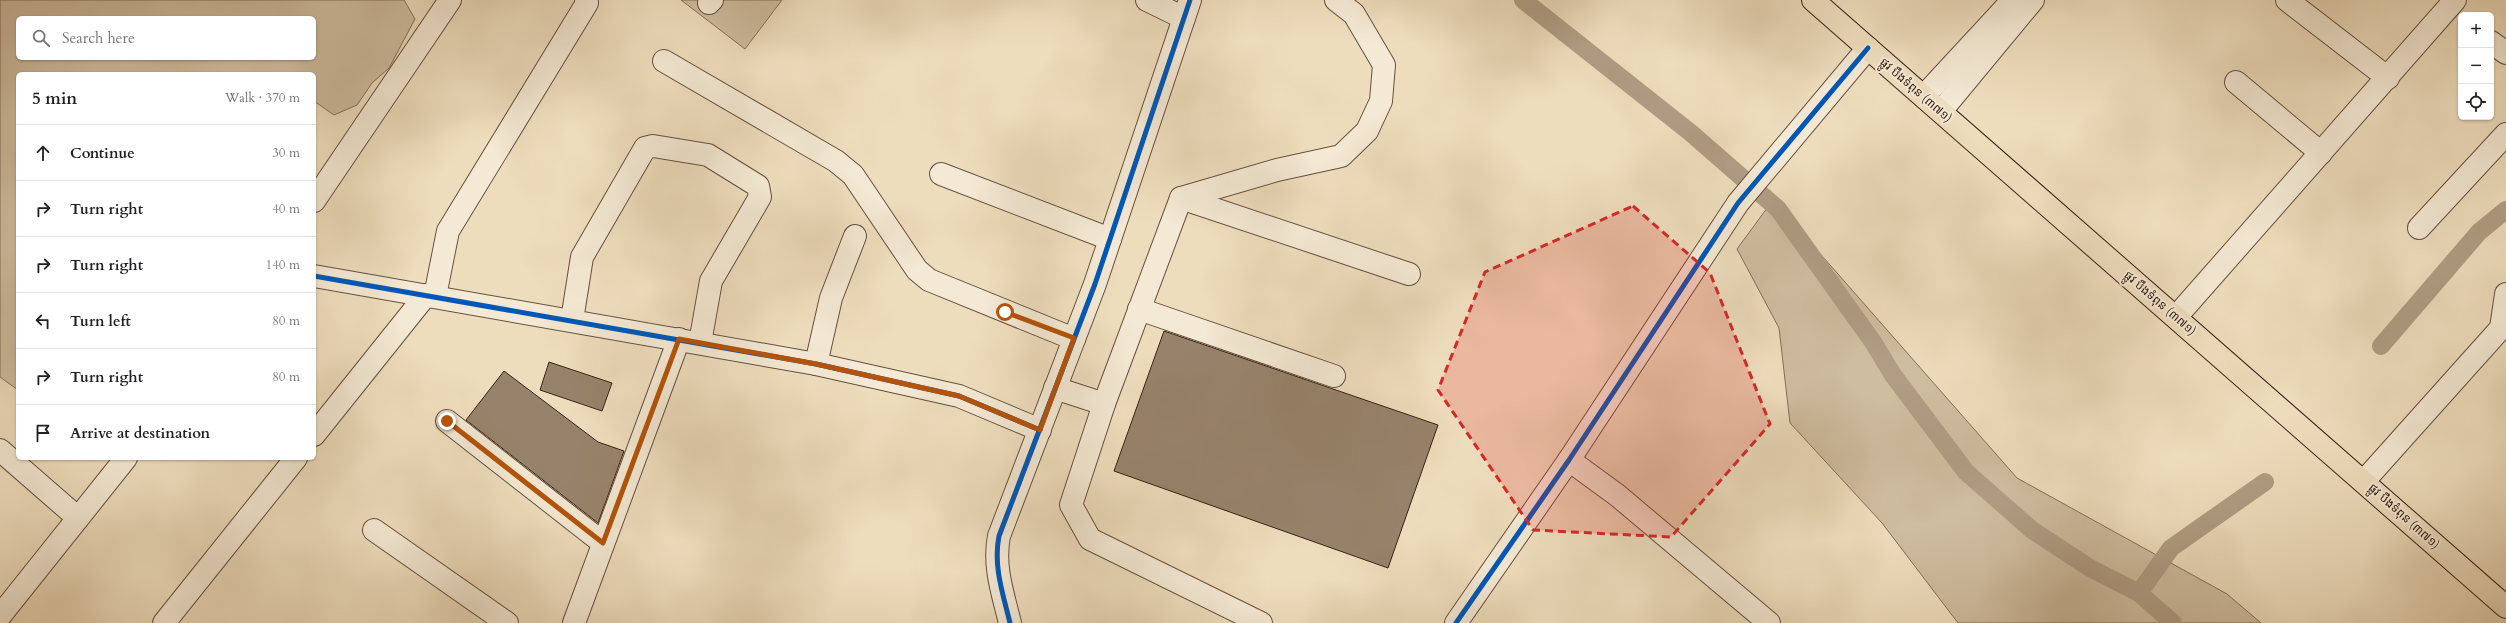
<!DOCTYPE html>
<meta charset="utf-8">
<style>
:root{--surface:#fff;--page:#f6f6f6;--text:#202124;--muted:#757577;--line:#e0e0e0}
body{margin:0;font-family:Cardo,"Noto Sans Khmer",serif;background:var(--page);color:var(--text)}
.controls{position:absolute;right:12px;top:12px;display:grid;overflow:hidden;border-radius:6px;box-shadow:0 1px 3px #0004}
.controls button{width:36px;height:36px;display:grid;place-items:center;padding:0;border:0;border-bottom:1px solid var(--line);background:var(--surface);color:var(--text);font:20px sans-serif}
.stop{position:absolute;width:12px;height:12px;margin:-9px;border:3px solid #b45309;border-radius:50%;background:#fff}
.stop.end{background:#b45309;border-color:#fff;box-shadow:0 1px 4px #0008}
.list{margin:0;padding:0;list-style:none}
h2{display:flex;justify-content:space-between;align-items:center;height:52px;margin:0;padding:0 16px;font-size:17px}
h2 small{font-size:13px;font-weight:400;color:var(--muted)}
.list li{display:grid;grid-template-columns:26px 1fr auto;gap:12px;align-items:center;box-sizing:border-box;height:56px;padding:0 16px;border-top:1px solid var(--line)}
.list b{display:block;font-size:15px;white-space:nowrap}
.list em{font-size:13px;font-style:normal;color:var(--muted)}
.icon{flex:none;width:22px;height:22px;fill:none;stroke:currentColor;stroke-width:2;stroke-linecap:round;stroke-linejoin:round}
.map{position:relative;flex:none;width:2506px;height:623px;overflow:hidden}
.search{position:absolute;background:var(--surface);box-shadow:0 1px 3px #0004;left:16px;top:16px;width:300px;height:44px;display:flex;align-items:center;gap:10px;box-sizing:border-box;padding:0 14px;border-radius:6px;color:var(--muted);font-size:15px}
.panel{position:absolute;background:var(--surface);box-shadow:0 1px 3px #0004;left:16px;top:72px;width:300px;height:388px;border-radius:6px}
.map>svg:first-child{display:block}
.green{fill:#cfbda0;stroke:#846f5a;fill-rule:evenodd}
.lines{fill:none;stroke-linecap:round;stroke-linejoin:round}
.canal{stroke:#b09d84;stroke-width:18}
.building{fill:#97836c;stroke:#392115}
.minor-casing{stroke:#66503f;stroke-width:24}
.major-casing{stroke:#392115;stroke-width:24}
.minor{stroke:#f4e9d4;stroke-width:22}
.major{stroke:#eeddbd;stroke-width:22}
.cycleway-casing{stroke:#f4e9d4;stroke-width:8}
.cycleway{stroke:#0057b8;stroke-width:5}
.route{stroke:#b45309;stroke-width:5}
.marked{fill:#d62828;fill-opacity:0.2;stroke:#d62828;stroke-width:3;stroke-dasharray:8 5;stroke-linejoin:round}
.labels{text-anchor:middle;stroke-width:4;stroke-linejoin:round;paint-order:stroke}
.street-label{font-size:12px;fill:#392115;stroke:#f4e9d4}
</style>
<div class="map">
<svg width="2506" height="623" viewBox="0 0 2506 623">
<rect width="100%" height="100%" fill="#eeddbd"/>
<filter id="stains"><feTurbulence type="fractalNoise" baseFrequency=".005" numOctaves="4"/><feColorMatrix values="0 0 0 0 .2 0 0 0 0 .09 0 0 0 0 .02 0 0 0 .5 -.17"/></filter>
<radialGradient id="worn" r=".72"><stop offset=".6" stop-color="#630" stop-opacity="0"/><stop offset="1" stop-color="#630" stop-opacity=".3"/></radialGradient>
<g class="green">
<path d="M0,0H404L415,19L389,68L372,83L357,105L334,115L314,101V74H18V390L0,377ZM18,18H314V58H18Z"/>
<path d="M681,0H782L745,49Z"/>
<path d="M1773,200L2017,478L2227,594L2261,623H1958L1882,523L1790,423L1779,328L1737,249Z"/>
</g>
<g class="lines">
<g class="canal">
<path d="M1523,0L1691,133L1778,209L1873,342L1893,375L1966,472L2032,530L2090,568L2139,593L2173,623"/>
<path d="M2381,346L2479,232L2506,210"/>
<path d="M2139,593L2171,548L2265,482"/>
</g>
</g>
<g class="building">
<path d="M1164,331L1438,425L1388,568L1114,471Z"/>
<path d="M549,362L612,383L602,411L540,390Z"/>
<path d="M504,371L598,442L624,451L598,523L466,420Z"/>
</g>
<g class="lines">
<defs>
<g id="minor">
<path d="M1147,0L1184,18"/>
<path d="M2287,0L2388,78"/>
<path d="M709,3L712,0"/>
<path d="M2491,42L2506,53"/>
<path d="M664,61L836,161L853,175L917,270L929,280L1074,339"/>
<path d="M2236,82L2321,153"/>
<path d="M1924,96L2010,3L2016,0"/>
<path d="M1941,111L2033,0"/>
<path d="M941,174L1110,239"/>
<path d="M1181,198L1409,274"/>
<path d="M314,201L450,0"/>
<path d="M2419,228L2506,134"/>
<path d="M314,276L816,364L959,396L1040,430"/>
<path d="M435,296L448,231L587,3L586,0"/>
<path d="M1139,309L1334,376"/>
<path d="M2176,317L2455,0"/>
<path d="M572,320L582,257L645,148L653,146L708,155L758,186L760,197L711,281L700,343"/>
<path d="M816,364L831,298L855,236"/>
<path d="M1055,388L1104,404"/>
<path d="M447,421L603,543"/>
<path d="M314,435L426,295"/>
<path d="M0,450L78,518"/>
<path d="M1569,460L1617,495L1769,623"/>
<path d="M2364,481L2501,328L2506,294"/>
<path d="M374,530L507,623"/>
<path d="M0,616L126,458"/>
<path d="M164,623L296,458"/>
<path d="M574,623L679,339"/>
<path d="M1010,623C1003,594 993,566 999,536L1095,284L1190,0"/>
<path d="M1261,623L1090,539L1071,505L1104,404L1181,198L1277,170L1341,156L1367,131L1381,101L1384,65L1354,14L1336,0"/>
<path d="M1456,623L1569,460L1738,203L1868,48"/>
</g>
<path id="major" d="M1813,0L2506,607"/>
</defs>
<use href="#minor" class="minor-casing"/>
<use href="#major" class="major-casing"/>
<use href="#minor" class="minor"/>
<use href="#major" class="major"/>
<defs>
<g id="cycleway">
<path d="M314,276L816,364L959,396L1040,430"/>
<path d="M1010,623C1003,594 993,566 999,536L1095,284L1190,0"/>
<path d="M1456,623L1569,460L1738,203L1868,48"/>
</g>
</defs>
<use href="#cycleway" class="cycleway-casing"/>
<use href="#cycleway" class="cycleway"/>
</g>
<g class="lines">
<path class="route" d="M447,421L603,543L679,339L816,364L959,396L1040,430L1074,338L1005,312"/>
</g>
<path class="marked" d="M1633,206L1710,273L1770,424L1671,537L1533,530L1438,390L1485,272Z"/>
<g class="labels">
<g class="street-label">
<text transform="translate(1916 90) rotate(41)" y="4">ផ្លូវ បឹងទំពុន (៣៧១)</text>
<text transform="translate(2160 303) rotate(41)" y="4">ផ្លូវ បឹងទំពុន (៣៧១)</text>
<text transform="translate(2404 516) rotate(42)" y="4">ផ្លូវ បឹងទំពុន (៣៧១)</text>
</g>
</g>
<rect width="100%" height="100%" filter="url(#stains)"/>
<rect width="100%" height="100%" fill="url(#worn)"/>
</svg>
<div class="controls">
<button>+</button>
<button>−</button>
<button><svg class="icon" aria-label="locate" viewBox="0 0 24 24"><circle cx="12" cy="12" r="6"/><path d="M12 2v4M12 18v4M2 12h4M18 12h4"/></svg></button>
</div>
<div class="stop" style="left:1005px;top:312px"></div>
<div class="stop end" style="left:447px;top:421px"></div>
<div class="search"><svg class="icon" aria-label="search" viewBox="0 0 24 24"><circle cx="10" cy="10" r="6"/><path d="M15 15l6 6"/></svg>Search here</div>
<section class="panel">
<h2>5 min<small>Walk · 370 m</small></h2>
<ul class="list">
<li><svg class="icon" aria-label="ahead" viewBox="0 0 24 24"><path d="M12 20V5M6 11l6-6 6 6"/></svg><div><b>Continue</b></div><em>30 m</em></li>
<li><svg class="icon" aria-label="right" viewBox="0 0 24 24"><path d="M7 20v-9h11M14 6l5 5-5 5"/></svg><div><b>Turn right</b></div><em>40 m</em></li>
<li><svg class="icon" aria-label="right" viewBox="0 0 24 24"><path d="M7 20v-9h11M14 6l5 5-5 5"/></svg><div><b>Turn right</b></div><em>140 m</em></li>
<li><svg class="icon" aria-label="left" viewBox="0 0 24 24"><path d="M17 20v-9H6M10 6l-5 5 5 5"/></svg><div><b>Turn left</b></div><em>80 m</em></li>
<li><svg class="icon" aria-label="right" viewBox="0 0 24 24"><path d="M7 20v-9h11M14 6l5 5-5 5"/></svg><div><b>Turn right</b></div><em>80 m</em></li>
<li><svg class="icon" aria-label="arrive" viewBox="0 0 24 24"><path d="M6 21V4h12l-3 4 3 4H6"/></svg><div><b>Arrive at destination</b></div></li>
</ul>
</section>
</div>
